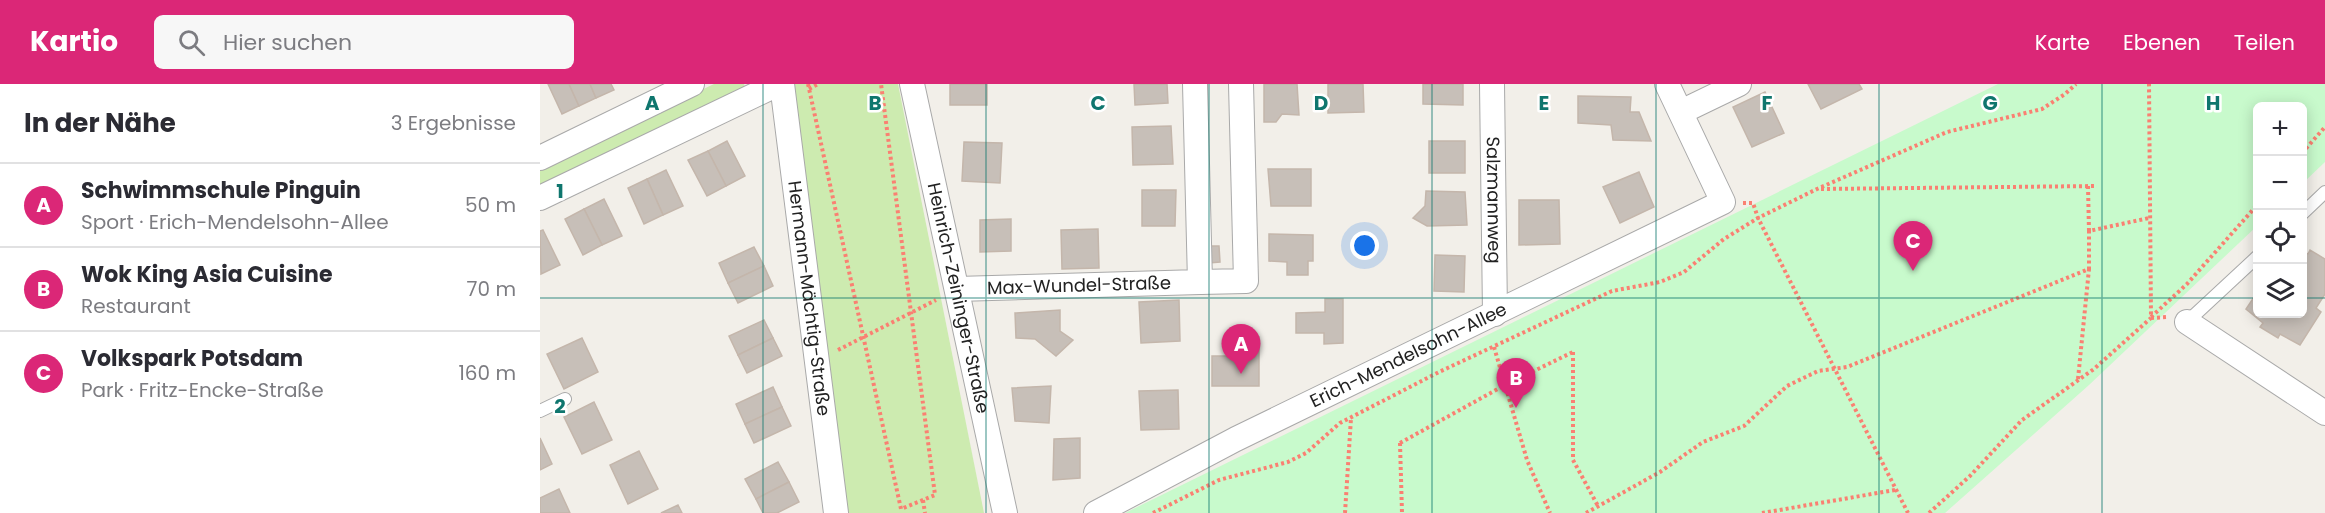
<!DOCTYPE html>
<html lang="de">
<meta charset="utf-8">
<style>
:root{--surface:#fff;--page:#f7f7f7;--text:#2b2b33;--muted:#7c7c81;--line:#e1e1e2;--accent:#db2777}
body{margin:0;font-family:Poppins,sans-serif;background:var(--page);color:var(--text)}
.controls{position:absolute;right:18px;top:18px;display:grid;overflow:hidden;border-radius:9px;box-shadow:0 3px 15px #0003}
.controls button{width:54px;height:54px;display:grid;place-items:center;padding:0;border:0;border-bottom:2px solid var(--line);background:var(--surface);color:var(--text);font:30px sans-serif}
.you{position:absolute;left:825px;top:162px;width:21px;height:21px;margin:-15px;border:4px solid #fff;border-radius:50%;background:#1a73e8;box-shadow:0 0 0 9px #1a73e833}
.badge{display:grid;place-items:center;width:39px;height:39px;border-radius:50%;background:var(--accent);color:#fff;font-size:20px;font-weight:700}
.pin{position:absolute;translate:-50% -50px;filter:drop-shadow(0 2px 3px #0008)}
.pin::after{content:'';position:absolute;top:32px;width:21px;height:18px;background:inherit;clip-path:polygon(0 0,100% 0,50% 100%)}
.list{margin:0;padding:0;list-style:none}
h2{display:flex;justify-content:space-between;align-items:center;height:78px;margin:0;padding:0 24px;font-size:26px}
h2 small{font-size:20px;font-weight:400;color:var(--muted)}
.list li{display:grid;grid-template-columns:39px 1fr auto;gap:18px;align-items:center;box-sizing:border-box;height:84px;padding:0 24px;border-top:2px solid var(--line)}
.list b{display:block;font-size:22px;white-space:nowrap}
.list p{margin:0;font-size:20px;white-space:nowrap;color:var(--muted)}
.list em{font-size:20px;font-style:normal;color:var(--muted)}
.icon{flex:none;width:33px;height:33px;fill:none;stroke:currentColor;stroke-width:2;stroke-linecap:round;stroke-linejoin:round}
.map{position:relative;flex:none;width:1785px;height:429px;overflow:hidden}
header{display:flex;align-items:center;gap:36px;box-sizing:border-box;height:84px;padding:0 30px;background:var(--accent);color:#fff}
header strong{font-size:28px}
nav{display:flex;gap:33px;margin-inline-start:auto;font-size:21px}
.search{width:420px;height:54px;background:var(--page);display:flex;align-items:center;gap:15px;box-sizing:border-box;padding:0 21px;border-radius:9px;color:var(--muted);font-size:22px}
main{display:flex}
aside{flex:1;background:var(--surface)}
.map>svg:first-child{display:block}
.grass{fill:#cdebb0}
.park{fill:#c8facc}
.building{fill:#c7bfb8;stroke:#c4b6ab;stroke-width:1.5}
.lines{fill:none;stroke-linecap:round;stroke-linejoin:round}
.service-casing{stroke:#a9a9a9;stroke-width:14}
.minor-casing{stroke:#a9a9a9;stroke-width:26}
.path{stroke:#fa8072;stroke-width:4;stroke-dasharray:3 3;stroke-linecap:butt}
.service{stroke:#fff;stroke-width:12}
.minor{stroke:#fff;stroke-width:24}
.path-bridge{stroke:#fa8072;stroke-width:4;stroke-dasharray:3 3;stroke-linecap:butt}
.grid{fill:none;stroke:#0f766e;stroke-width:1.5;stroke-opacity:0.55}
.labels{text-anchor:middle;stroke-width:5;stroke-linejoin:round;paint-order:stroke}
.street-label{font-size:18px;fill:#222;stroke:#fff}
.grid-label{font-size:20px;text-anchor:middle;font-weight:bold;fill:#0f766e;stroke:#fff;stroke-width:5;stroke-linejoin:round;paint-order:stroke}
</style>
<header>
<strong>Kartio</strong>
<div class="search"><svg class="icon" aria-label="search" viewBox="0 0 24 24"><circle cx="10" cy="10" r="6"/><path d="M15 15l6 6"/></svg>Hier suchen</div>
<nav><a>Karte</a><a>Ebenen</a><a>Teilen</a></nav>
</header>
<main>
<aside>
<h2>In der Nähe<small>3 Ergebnisse</small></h2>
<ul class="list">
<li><span class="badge">A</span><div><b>Schwimmschule Pinguin</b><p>Sport · Erich-Mendelsohn-Allee</p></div><em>50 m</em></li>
<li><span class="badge">B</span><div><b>Wok King Asia Cuisine</b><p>Restaurant</p></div><em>70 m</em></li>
<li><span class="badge">C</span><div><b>Volkspark Potsdam</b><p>Park · Fritz-Encke-Straße</p></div><em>160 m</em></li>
</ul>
</aside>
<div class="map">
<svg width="1785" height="429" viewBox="0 0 1785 429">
<rect width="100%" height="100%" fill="#f2efe9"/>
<g class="grass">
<path d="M174,0H204L206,6L0,104V82Z"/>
<path d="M252,0H358L444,429H308Z"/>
</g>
<path class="park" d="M1458,0H1785V78L1763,99L1762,22H1718L1717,142L1549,301L1405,429H585Z"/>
<g class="building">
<path d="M8,0H29L39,22L22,30Z"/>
<path d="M29,0H50L56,14L39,22Z"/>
<path d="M50,0H71L74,6L56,14Z"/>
<rect x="410" y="0" width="37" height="21"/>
<path d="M594,0H627L628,19L595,21Z"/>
<path d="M724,0H757L759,31L742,30L736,38H724Z"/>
<path d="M788,0H823L824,28L788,29Z"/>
<path d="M883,0H923V21L883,20Z"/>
<path d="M1268,0H1319L1322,5L1281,25Z"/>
<path d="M1225,8L1244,49L1212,63L1193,23Z"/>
<path d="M1038,12L1091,13L1090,28H1099L1111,57L1073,56L1071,41L1038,39Z"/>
<path d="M631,42L633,80L593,81L592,43Z"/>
<path d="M187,57L205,92L186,102L168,67Z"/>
<rect x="889" y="57" width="36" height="32"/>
<path d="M424,58L462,59L460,99L422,97Z"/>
<path d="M168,67L186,102L167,112L148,76Z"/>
<path d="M728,85H771V122H731Z"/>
<path d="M126,86L143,122L123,131L107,95Z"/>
<path d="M1099,88L1114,123L1080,139L1063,103Z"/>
<path d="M107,95L123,131L104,140L88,104Z"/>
<path d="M602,106H636L635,142H602Z"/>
<path d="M886,107L925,108L927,141L887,142L873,134L885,122Z"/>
<path d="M64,115L82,152L62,161L44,125Z"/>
<path d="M979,116H1019L1020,160L979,161Z"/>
<path d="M44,125L62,161L43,171L25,135Z"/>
<path d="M471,135V167L440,168V136Z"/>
<path d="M558,145L559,184L522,185L521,146Z"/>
<path d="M3,146L20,181L1,190L0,147Z"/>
<path d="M729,150L773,151V177H768V191H747V178L729,177Z"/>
<path d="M669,162H679L680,178L669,179Z"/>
<path d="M214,163L224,182L188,199L179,179Z"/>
<path d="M1762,166L1768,170L1770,166L1785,175V210L1776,224L1781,228L1760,261L1740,250L1738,254L1720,243L1723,239L1706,225L1718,207V230H1762Z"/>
<path d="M895,171L925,172L924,208L894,207Z"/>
<path d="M224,182L233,202L198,219L188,199Z"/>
<path d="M785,215H803V259L784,260V249H756V229L785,228Z"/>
<path d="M639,216L640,257L601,259L599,218Z"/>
<path d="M520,226V247L533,256L516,272L495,255L476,254L475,229Z"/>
<path d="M224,236L233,254L198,271L189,252Z"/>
<path d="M719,253V302H672V272H694V254Z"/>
<path d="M42,254L58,288L24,305L7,270Z"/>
<path d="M233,254L242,272L207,289L198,271Z"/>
<path d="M511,302L509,339L475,337L472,304Z"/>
<path d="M233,303L242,323L205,340L196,320Z"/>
<path d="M638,306L639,345L601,346L599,307Z"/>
<path d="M54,318L72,356L42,370L24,333Z"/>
<path d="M242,323L251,342L214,359L205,340Z"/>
<path d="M0,354L12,380L0,386Z"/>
<path d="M540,354V394L513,396L514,355Z"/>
<path d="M99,367L118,405L88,420L70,381Z"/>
<path d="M238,378L249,398L216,415L205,395Z"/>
<path d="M249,398L259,418L237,429H223L216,415Z"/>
<path d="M19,405L30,429H0V414Z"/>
<path d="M138,421L142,429H121Z"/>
</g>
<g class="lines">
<defs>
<g id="service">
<path d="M1762,130L1785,108"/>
<path d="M1647,238L1718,172"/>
<path d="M0,327L25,315"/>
</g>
<g id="minor">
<path id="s1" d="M242,0L296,429"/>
<path id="s2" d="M372,0L465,429"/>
<path id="s3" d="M952,0L955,230"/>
<path d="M1141,28L1199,0"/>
<path d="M0,74L152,0"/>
<path d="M0,114L238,0"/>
<path d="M660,198L706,197L701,0"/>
<path id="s4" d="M417,205L660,198L655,0"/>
<path d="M1647,238L1785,329"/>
<path id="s5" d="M556,429L696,355L1183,118L1127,0"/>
</g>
</defs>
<use href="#service" class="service-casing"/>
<use href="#minor" class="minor-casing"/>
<g class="path">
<path d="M268,0L361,425L395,411L341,0"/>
<path d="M269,5L278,0"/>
<path d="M1762,69L1785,43"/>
<path d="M1548,102L1549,147"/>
<path d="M1281,105L1557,102"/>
<path d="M1203,119H1213L1218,134L1368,429"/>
<path d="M1611,233L1647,200L1718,120"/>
<path d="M1611,234L1628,233"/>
<path d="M954,263L987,376L1010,429"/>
<path d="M298,266L396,216"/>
<path d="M1033,268V376L1058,422"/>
<path d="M1538,295L1549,185"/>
<path d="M860,359L862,429"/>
<path d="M383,416L385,429"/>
<path d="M613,429L679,396L748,378L766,369L800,339L899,288L1072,207L1120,198L1144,188L1184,155L1218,134L1277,105L1407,48L1502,25L1525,10L1536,0"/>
<path d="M805,429L811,334"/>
<path d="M1046,429L1120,388L1163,358L1204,342L1247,302L1278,287L1307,283L1549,185V147L1609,134"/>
<path d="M1222,429L1355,406"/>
<path d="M1389,429L1430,392L1482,336L1554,285L1611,234L1609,0"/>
</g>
<use href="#service" class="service"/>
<use href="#minor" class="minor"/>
<path class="path-bridge" d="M860,359L965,301L1033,268"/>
</g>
<path class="grid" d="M223,0V429M446,0V429M669,0V429M892,0V429M1116,0V429M1339,0V429M1562,0V429M0,214H1718M1762,214H1785"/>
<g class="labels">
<g class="street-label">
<text dy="6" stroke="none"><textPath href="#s3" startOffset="116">Salzmannweg</textPath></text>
<text dy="6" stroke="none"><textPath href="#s4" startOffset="122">Max-Wundel-Straße</textPath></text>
<text dy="6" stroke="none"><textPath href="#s2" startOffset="219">Heinrich-Zeininger-Straße</textPath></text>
<text dy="6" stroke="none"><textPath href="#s1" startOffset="216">Hermann-Mächtig-Straße</textPath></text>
<text dy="6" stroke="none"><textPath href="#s5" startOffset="350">Erich-Mendelsohn-Allee</textPath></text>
</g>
</g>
<g class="grid-label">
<text x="112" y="26">A</text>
<text x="335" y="26">B</text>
<text x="558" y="26">C</text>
<text x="781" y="26">D</text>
<text x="1004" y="26">E</text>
<text x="1227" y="26">F</text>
<text x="1450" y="26">G</text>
<text x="1673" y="26">H</text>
<text x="20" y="114">1</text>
<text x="20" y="329">2</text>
</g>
</svg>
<div class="controls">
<button>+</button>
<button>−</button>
<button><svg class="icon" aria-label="locate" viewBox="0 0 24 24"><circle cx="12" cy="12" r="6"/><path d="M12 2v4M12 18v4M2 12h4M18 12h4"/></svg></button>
<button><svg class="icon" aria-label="layers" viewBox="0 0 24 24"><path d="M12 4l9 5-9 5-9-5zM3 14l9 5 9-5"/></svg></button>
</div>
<div class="you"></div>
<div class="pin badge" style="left:701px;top:290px">A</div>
<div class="pin badge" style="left:976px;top:324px">B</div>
<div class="pin badge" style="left:1373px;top:187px">C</div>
</div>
</main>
